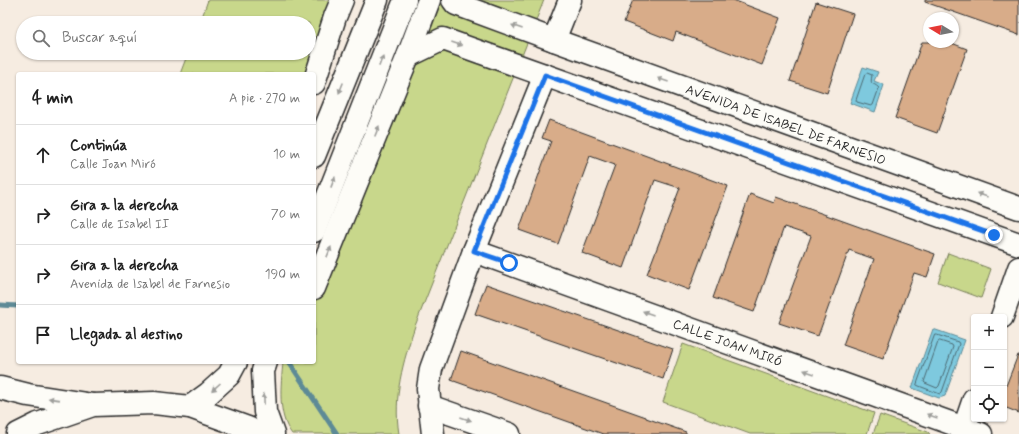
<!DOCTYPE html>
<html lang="es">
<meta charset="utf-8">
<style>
:root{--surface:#fff;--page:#f2f2f2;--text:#222;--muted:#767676;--line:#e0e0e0}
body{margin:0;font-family:Mynerve,sans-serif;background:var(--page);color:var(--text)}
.controls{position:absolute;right:12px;bottom:12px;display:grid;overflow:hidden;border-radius:4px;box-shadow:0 1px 3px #0004}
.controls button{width:36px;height:36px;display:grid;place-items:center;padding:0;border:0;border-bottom:1px solid var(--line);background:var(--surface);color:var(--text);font:20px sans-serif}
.compass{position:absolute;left:923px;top:12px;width:36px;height:36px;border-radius:50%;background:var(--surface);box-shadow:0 1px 3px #0004;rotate:280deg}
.stop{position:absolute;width:12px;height:12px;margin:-9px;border:3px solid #1a73e8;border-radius:50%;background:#fff}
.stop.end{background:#1a73e8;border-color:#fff;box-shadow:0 1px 4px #0008}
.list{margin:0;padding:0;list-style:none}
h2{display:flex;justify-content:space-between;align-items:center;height:52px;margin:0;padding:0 16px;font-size:17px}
h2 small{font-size:13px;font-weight:400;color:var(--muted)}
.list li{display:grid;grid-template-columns:26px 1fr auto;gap:12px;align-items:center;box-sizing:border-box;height:60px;padding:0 16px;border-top:1px solid var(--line)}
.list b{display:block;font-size:15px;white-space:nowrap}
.list p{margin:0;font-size:13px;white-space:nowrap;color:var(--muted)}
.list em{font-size:13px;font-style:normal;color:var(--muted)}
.icon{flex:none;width:22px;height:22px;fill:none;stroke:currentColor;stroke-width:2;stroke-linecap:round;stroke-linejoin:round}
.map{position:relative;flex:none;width:1019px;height:434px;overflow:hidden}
.search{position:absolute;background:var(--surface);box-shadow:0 1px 3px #0004;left:16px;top:16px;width:300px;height:44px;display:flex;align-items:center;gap:10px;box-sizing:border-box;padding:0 14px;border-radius:22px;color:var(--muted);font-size:15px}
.panel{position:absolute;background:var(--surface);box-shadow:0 1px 3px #0004;left:16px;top:72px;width:300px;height:292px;border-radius:4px}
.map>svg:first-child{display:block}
.green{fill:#c8d78b;stroke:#7a815b}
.water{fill:#7ec9de;stroke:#5d8a96}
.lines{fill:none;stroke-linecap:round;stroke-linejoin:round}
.shore{stroke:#4c6a73;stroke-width:1}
.stream{stroke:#5d8a96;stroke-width:5}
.building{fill:#d8ac89;stroke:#2b2b2b}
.minor-casing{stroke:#2b2b2b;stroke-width:25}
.major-casing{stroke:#2b2b2b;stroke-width:25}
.highway-casing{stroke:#2b2b2b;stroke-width:25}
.minor{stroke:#fdfcf7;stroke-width:22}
.major{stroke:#fdfcf7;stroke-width:22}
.highway{stroke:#fdfcf7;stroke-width:22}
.oneway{fill:#9e9e9b}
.route{stroke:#1a73e8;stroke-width:5}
.labels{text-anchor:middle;stroke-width:3;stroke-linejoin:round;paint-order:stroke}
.street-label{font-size:13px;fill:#2b2b2b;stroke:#fdfcf7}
</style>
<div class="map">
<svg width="1019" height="434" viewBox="0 0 1019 434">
<rect width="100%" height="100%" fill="#f6ece1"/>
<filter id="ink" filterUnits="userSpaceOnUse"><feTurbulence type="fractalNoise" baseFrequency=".025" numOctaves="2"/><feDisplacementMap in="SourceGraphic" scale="8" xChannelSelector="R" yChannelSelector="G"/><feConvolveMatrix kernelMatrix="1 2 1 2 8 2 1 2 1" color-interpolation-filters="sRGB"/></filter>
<g filter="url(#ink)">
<g class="green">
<path d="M208,0H334L305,74H180L188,53H309V23H200Z"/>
<path d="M429,0H544L415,326C403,362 393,396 399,434H292C277,415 281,385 283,362H314V288Z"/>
<path d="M948,253L991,269L981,298L938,282Z"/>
<path d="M683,344L874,413L867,434H750L663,402Z"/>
<path d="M880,415L928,432L930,434H873Z"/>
</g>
<g class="water">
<path d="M863,67L878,72L874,81L884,85L875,112L850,103Z"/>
<path d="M933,329L965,340L945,396L939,398L912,388Z"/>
</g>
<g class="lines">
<g class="shore">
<path d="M867,73L872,75C870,87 872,81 879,88L873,105L871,106L857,102L856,100L865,74Z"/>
<path d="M935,335H937L958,342L959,344L942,392L940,394L919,386L917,385Z"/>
<path d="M940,341L952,345L953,347L939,386L937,388L925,383L924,382L938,342Z"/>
</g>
<g class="stream">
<path d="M0,305L18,306"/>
<path d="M289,362L337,434"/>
</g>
</g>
<g class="building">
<path d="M633,0H733L780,18L762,65L676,32L673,41L624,22Z"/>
<path d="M925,0H1019V35L925,2Z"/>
<path d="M816,2L853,14L827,93L790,81Z"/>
<path d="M922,42H949L967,49L937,133L895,118Z"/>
<path d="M549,120L728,186L689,290L647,274L680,188L655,180L623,268L582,253L615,165L590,156L558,244L519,230L551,141L542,138Z"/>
<path d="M750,194L774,203L776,197L935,254L927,277L914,273L883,359L843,345L874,259L849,250L818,336L779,323L811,236L784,227L754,312L713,298Z"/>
<path d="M486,284L673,349L663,379L475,314Z"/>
<path d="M461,351L646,417V418L686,432V434H603L451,380Z"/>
<path d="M1018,355H1019V413L1004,407V391Z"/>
</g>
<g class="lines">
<defs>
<g id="minor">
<path d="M453,0L456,4L554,40L1019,208"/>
<path d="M554,40L570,0"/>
<path d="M408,56L443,39L1019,244"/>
<path d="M314,83L335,17L342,0"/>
<path d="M474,251L981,434"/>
<path d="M314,288L408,56L429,0"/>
<path d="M1002,317L1019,268"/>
<path d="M429,406L509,434"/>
<path d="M433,434L428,389L431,369L474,251L545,75"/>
<path d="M962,434L974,399"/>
</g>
<g id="major">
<path d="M314,156L377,0"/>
<path d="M314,231L405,0"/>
<path d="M266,362L263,371L265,412L273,434"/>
<path d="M190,407L208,394L229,375L236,362"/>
<path d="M18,434L38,424L93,405L154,403L190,407L248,428L258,434"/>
</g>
<path id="highway" d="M0,388L28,395L93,405"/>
</defs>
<use href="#minor" class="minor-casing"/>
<use href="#major" class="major-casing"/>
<use href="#highway" class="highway-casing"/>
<use href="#minor" class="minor"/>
<use href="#major" class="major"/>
<use href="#highway" class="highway"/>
</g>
<defs><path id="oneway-solid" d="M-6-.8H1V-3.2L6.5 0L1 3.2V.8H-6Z"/></defs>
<g class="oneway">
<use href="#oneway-solid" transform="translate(517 27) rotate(-160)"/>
<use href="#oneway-solid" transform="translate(457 44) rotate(19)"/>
<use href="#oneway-solid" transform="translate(381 61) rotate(-69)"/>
<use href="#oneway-solid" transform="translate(663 80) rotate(-160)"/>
<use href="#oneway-solid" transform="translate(341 88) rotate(112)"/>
<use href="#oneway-solid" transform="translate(377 131) rotate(-68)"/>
<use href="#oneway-solid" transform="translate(333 182) rotate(-69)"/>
<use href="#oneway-solid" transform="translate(982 195) rotate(-160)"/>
<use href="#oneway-solid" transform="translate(329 252) rotate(-68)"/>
<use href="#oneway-solid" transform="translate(648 313) rotate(-160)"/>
<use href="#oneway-solid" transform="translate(809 372) rotate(-160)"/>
<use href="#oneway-solid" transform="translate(216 387) rotate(138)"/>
<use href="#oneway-solid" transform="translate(54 399) rotate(-172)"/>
<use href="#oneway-solid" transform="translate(264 399) rotate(-92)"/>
<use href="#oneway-solid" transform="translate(932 416) rotate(-160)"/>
<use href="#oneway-solid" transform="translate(466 419) rotate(19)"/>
</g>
</g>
<g class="lines" filter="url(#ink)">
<path class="route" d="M509,263L474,251L545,75L994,235"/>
</g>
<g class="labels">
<g class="street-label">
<text transform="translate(786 124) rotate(20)" y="5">AVENIDA DE ISABEL DE FARNESIO</text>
<text transform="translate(728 342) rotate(20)" y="5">CALLE JOAN MIRÓ</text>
</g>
</g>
</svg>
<div class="controls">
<button>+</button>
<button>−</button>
<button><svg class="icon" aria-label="locate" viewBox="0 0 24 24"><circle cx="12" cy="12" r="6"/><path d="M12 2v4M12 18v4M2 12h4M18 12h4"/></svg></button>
</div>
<svg class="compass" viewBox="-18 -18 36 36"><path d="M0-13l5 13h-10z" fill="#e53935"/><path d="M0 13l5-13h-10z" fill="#767676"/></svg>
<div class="stop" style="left:509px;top:263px"></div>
<div class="stop end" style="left:994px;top:235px"></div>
<div class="search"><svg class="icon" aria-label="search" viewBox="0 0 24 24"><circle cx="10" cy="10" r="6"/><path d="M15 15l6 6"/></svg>Buscar aquí</div>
<section class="panel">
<h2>4 min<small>A pie · 270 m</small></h2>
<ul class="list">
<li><svg class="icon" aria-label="ahead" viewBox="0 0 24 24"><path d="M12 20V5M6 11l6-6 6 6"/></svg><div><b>Continúa</b><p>Calle Joan Miró</p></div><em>10 m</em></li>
<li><svg class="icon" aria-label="right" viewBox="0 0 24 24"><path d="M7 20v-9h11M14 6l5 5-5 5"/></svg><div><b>Gira a la derecha</b><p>Calle de Isabel II</p></div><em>70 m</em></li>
<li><svg class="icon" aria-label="right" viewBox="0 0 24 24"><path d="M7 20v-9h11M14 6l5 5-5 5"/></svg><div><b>Gira a la derecha</b><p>Avenida de Isabel de Farnesio</p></div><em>190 m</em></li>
<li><svg class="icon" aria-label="arrive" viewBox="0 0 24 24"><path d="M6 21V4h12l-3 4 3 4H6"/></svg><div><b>Llegada al destino</b></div></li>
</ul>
</section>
</div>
